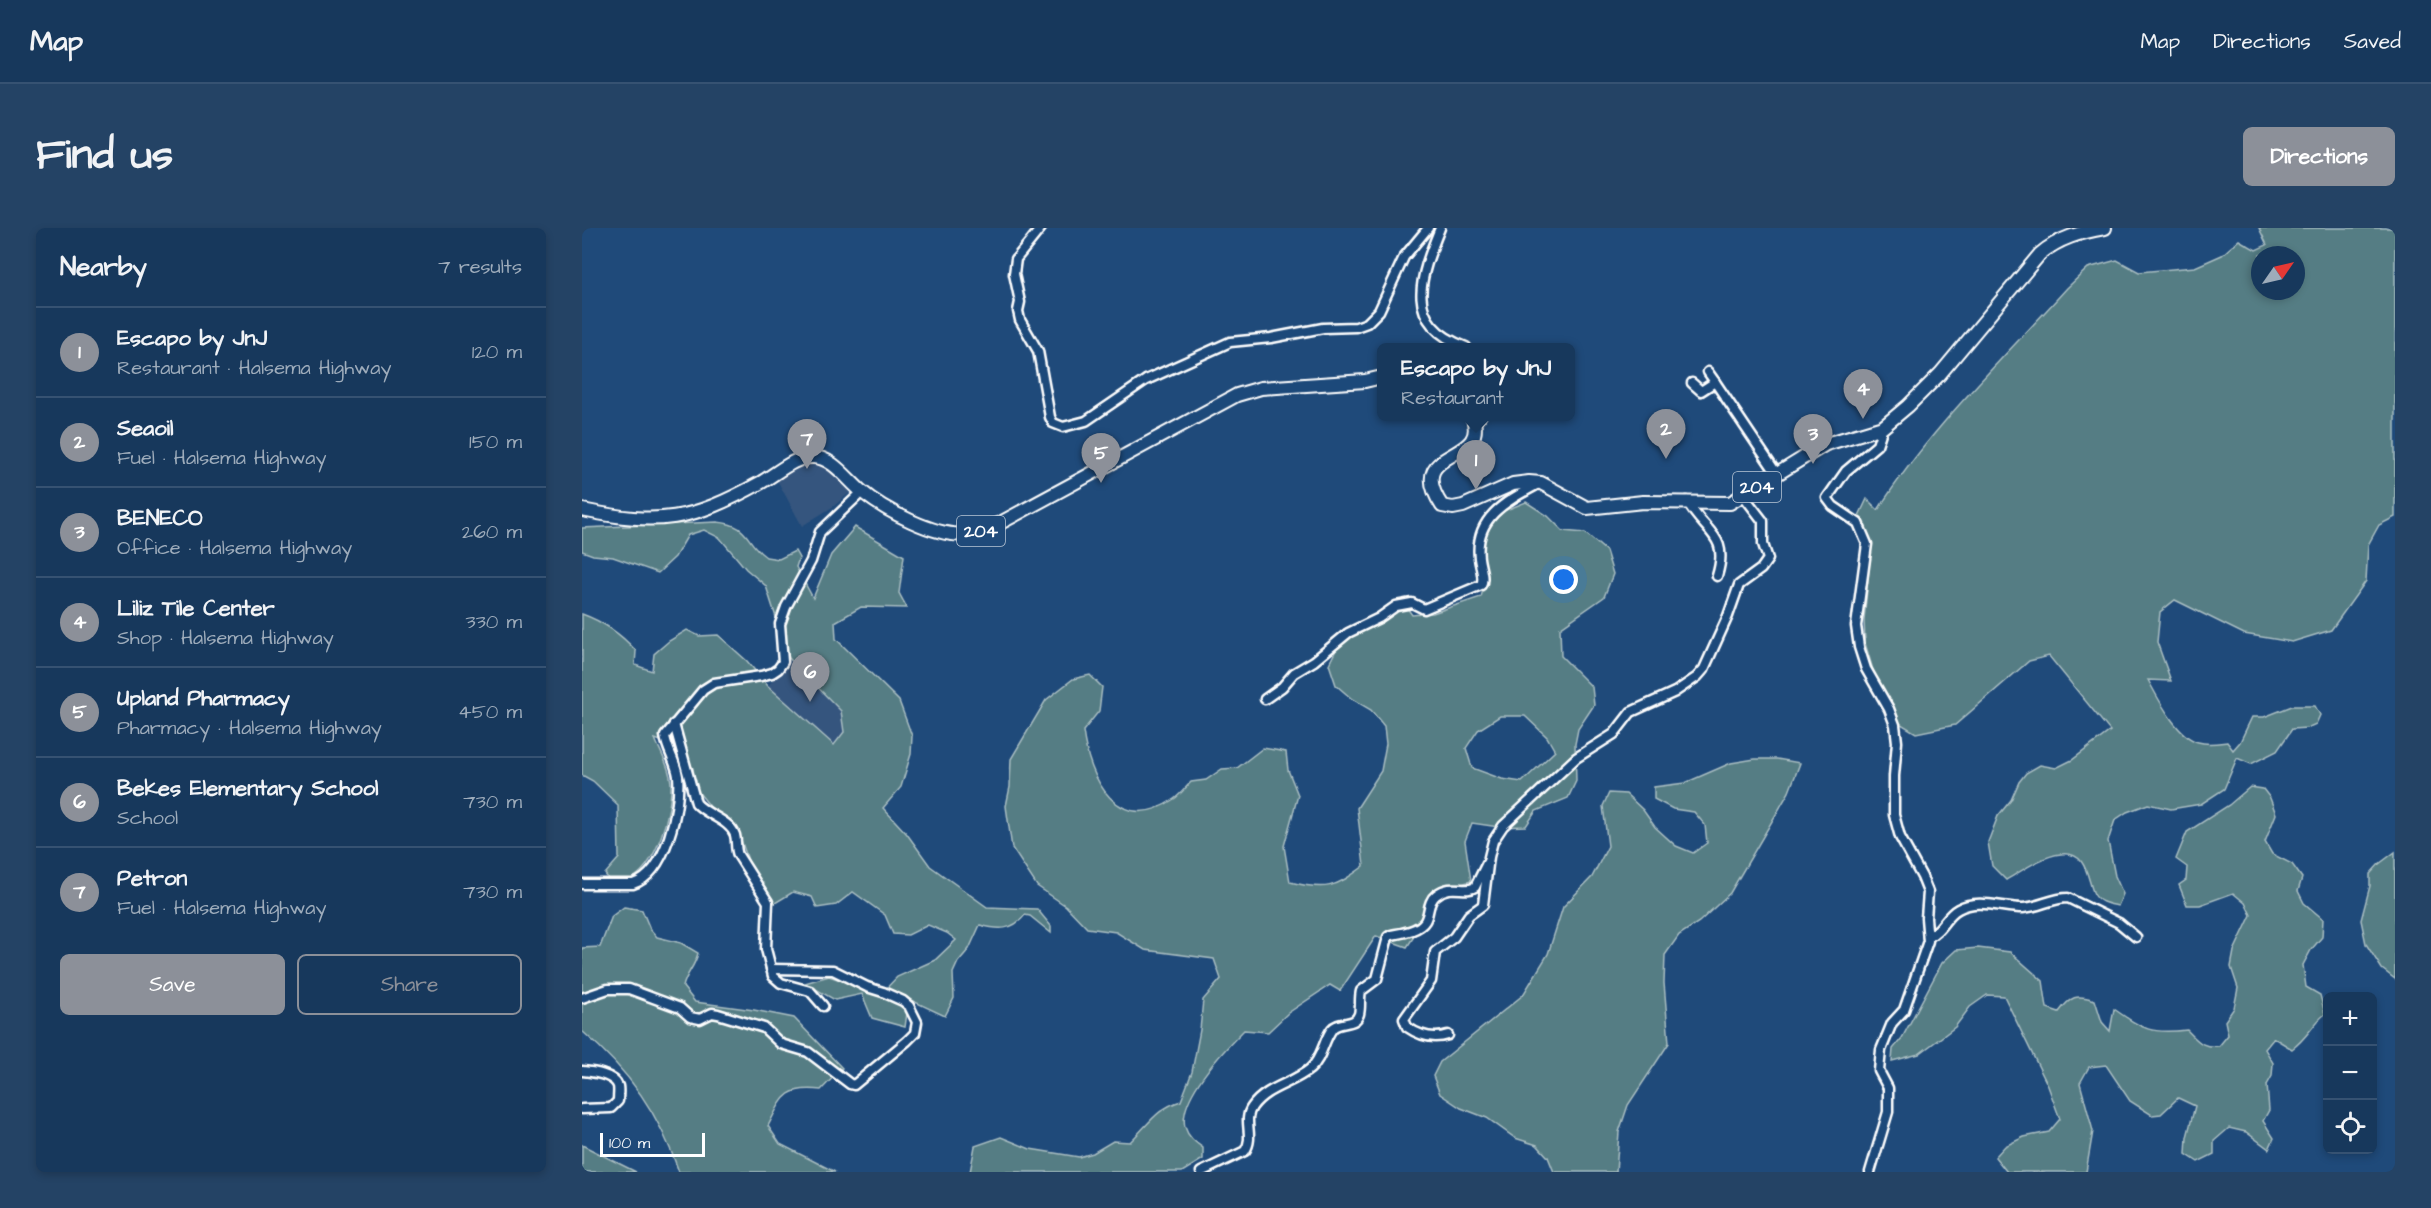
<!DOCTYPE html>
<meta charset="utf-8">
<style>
:root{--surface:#17385c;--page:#244365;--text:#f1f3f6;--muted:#9eacbb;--line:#365272;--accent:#8c9099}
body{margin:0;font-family:"Architects Daughter",sans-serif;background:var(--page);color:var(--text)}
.controls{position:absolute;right:18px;bottom:18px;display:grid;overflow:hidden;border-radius:9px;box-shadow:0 3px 9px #0003}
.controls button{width:54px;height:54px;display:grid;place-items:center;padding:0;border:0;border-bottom:2px solid var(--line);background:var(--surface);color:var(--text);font:30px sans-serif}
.compass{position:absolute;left:1669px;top:18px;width:54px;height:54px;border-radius:50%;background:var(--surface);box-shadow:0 3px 9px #0003;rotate:56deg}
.scale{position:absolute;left:18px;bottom:15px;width:105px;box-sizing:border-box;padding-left:6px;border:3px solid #fff;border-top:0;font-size:16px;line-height:21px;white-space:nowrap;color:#fff;-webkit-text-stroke:4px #1f4a7a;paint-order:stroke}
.you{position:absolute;left:982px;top:352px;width:21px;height:21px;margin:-15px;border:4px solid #fff;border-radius:50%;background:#1a73e8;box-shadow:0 0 0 9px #1a73e833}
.badge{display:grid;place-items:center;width:39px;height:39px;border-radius:50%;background:var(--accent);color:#fff;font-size:20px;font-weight:700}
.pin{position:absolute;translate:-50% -50px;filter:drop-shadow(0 2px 3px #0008)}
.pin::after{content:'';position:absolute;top:32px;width:21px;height:18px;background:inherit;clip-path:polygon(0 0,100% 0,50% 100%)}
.popup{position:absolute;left:795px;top:115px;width:198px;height:78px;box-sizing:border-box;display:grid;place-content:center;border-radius:9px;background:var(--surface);filter:drop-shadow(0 2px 4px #0005);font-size:20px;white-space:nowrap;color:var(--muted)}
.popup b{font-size:22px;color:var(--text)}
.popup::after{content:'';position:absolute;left:50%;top:100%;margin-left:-12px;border:12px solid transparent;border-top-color:var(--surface)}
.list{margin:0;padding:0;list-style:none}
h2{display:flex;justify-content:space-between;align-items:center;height:78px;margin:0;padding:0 24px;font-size:26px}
h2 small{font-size:20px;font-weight:400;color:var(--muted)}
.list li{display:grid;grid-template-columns:39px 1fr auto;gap:18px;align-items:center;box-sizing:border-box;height:90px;padding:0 24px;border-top:2px solid var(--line)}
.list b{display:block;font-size:22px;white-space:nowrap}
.list p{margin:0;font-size:20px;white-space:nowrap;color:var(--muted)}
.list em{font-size:20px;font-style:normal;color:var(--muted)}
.actions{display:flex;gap:12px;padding:18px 24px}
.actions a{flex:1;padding:14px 0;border:2px solid var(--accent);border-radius:9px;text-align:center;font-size:21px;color:var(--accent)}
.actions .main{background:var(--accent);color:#fff}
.icon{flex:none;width:33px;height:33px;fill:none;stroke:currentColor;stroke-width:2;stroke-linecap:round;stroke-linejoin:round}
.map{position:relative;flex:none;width:1813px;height:944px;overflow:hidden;border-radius:9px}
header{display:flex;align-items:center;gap:36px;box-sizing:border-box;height:84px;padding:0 30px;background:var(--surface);border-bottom:2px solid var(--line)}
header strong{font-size:28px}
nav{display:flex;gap:33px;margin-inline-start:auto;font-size:21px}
.intro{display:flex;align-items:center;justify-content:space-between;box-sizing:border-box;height:144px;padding:0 36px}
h1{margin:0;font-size:42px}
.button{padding:15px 27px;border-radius:9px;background:var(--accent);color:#fff;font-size:21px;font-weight:700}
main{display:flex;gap:36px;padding:0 36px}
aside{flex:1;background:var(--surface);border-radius:9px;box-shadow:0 3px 9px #0003}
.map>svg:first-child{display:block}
.built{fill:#35557e}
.green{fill:#557d84;stroke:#aabec2;stroke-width:1.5;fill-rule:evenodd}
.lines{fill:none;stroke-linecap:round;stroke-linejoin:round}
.minor-casing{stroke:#fff;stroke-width:13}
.highway-casing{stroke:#fff;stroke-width:16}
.minor{stroke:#1f4a7a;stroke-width:8}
.highway{stroke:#1f4a7a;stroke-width:12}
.labels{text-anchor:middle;stroke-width:5;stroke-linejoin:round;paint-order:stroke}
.shield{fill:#1f4a7a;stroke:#bcc9d7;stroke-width:1.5}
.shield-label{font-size:18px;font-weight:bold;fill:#fff}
</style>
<header>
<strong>Map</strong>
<nav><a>Map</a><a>Directions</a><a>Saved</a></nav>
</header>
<div class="intro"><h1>Find us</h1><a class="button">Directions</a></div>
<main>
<aside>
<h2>Nearby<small>7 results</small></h2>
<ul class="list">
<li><span class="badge">1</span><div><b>Escapo by JnJ</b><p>Restaurant · Halsema Highway</p></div><em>120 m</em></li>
<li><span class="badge">2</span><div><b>Seaoil</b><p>Fuel · Halsema Highway</p></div><em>150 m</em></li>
<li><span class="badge">3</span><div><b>BENECO</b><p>Office · Halsema Highway</p></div><em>260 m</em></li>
<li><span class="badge">4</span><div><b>Liliz Tile Center</b><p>Shop · Halsema Highway</p></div><em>330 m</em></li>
<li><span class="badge">5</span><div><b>Upland Pharmacy</b><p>Pharmacy · Halsema Highway</p></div><em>450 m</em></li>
<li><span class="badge">6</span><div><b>Bekes Elementary School</b><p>School</p></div><em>730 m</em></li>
<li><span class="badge">7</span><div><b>Petron</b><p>Fuel · Halsema Highway</p></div><em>730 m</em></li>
</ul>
<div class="actions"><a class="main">Save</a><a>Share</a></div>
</aside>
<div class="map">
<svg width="1813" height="944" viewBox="0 0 1813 944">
<rect width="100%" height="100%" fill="#1f4a7a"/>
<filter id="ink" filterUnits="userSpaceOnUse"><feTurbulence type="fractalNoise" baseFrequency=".0167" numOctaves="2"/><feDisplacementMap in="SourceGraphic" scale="12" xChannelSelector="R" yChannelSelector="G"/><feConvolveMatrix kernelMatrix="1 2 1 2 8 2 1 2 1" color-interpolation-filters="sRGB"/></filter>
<g filter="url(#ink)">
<g class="built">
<path d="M223,232L239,233L271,262L252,278L220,298L194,250Z"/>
<path d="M207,430L259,483L262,504L252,517L186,458Z"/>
</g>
<g class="green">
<path d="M1677,0H1813V289L1797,297L1786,317L1784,353L1749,402L1710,414L1662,406L1593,372L1578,384L1575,414L1589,453L1566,452C1576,470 1595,509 1616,514C1626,517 1636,515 1645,514L1651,522L1658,514L1670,489H1682L1710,478H1733L1738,487L1734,496L1725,500L1710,501L1695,523L1669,536L1655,530L1642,561L1619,576L1589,581L1566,576L1545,584L1533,592L1526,613L1533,648L1541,666L1536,678C1527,676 1517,675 1512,666C1505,652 1506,623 1479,626C1460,628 1441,642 1424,652L1410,638L1406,614L1416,588L1429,572L1437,554L1444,545L1458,537L1474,540L1490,532L1528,503L1467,428L1447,433L1373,497L1334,505L1314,493L1296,459L1283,415L1282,392L1289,320L1276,290L1285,271L1296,282C1348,200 1420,132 1485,60L1506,40L1535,32L1557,44L1613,39L1640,27L1657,12L1674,22L1685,17ZM1678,27H1714V63H1678Z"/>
<path d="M944,274L966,288L981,303L1003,305L1024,323L1031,346L1022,369L978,400L979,428L1010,459L1012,477L996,501L993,516L994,553L986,570L954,583L944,598L917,599L890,595L883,613L889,653L863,661L825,719L794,708L758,763L748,757L706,785L686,804L662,802C643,821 596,870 603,899C606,909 613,914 621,920V931L600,944H388L393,918L419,909L448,921L497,929L511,925L531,913L548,914C566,897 575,880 599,873L610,844L618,802L621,772L639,751L632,731L563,722L534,704L505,700L484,678L455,658L430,620L424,578L428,559L429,531L464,472L491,451L508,447L520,459L517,483L501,503C507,551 536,609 592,571C598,567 604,559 609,554L624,552L640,541L655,540L681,520L704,524L706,542L716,567L702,618L708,654C744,663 753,660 782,638L775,580L799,543L804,516L802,498L789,482L770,471L754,457L747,436L757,416L770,405L795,395L806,377H823L830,387L851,385L899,369L903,355L900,314L914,286ZM918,488H943L965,509L973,523L940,554L920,551L890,540L884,520L896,502Z"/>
<path d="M135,294C169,297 162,314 184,329L197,331L213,323L217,330L214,339L231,370L249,327L273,299L322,328L317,365L325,380L279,379L253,394L254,411L317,473L330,508L329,526L319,559L301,580L325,606L348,638L405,679L455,681L469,698V705L448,688L443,687C430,703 417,702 398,697L387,721L376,734L371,745L372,770L363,788L327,771L323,799L290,790L280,766L253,772L223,755L247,748L284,761L297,768L315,749L353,732L374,712L365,705L346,697L326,707L311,706L303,687L271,664L254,677L235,680L230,669L211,664L193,675L182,664L168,638L158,609L134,586L114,561L111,540L91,517L73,511C79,525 88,540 89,556C90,582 75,640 47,652C42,654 34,653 28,653L23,646L37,630L36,577L11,553L0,547V386C22,394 39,406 54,423L53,437L70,443L72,426L87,413L105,402L117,408L136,407L165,433L186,458L252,517L262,504L259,483L207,430L184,358L164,341L138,310L122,302L106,307L93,329L76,345L31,329L11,327L0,323V300Z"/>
<path d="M1173,531H1195L1218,535L1207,564L1148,665L1117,694L1097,707L1083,727L1082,755L1087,815L1046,877L1037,904L1034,944H972L966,929L955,917L933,910L905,890L879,880L858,866L851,848L858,834L941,767L966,726L981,679L1010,649L1026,618L1021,578L1027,565L1044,566L1061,582L1073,599L1094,618L1111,625L1125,615L1123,597L1112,584L1091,581L1072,571V559L1103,555L1149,535Z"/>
<path d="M1668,559L1681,561L1688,570L1694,586L1683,614L1690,626L1710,636L1720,650L1716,663L1722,675L1741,691L1740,709L1729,722L1721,737L1724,759L1738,767L1743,786C1729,798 1726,809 1710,821L1692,810L1683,821L1691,835L1690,848L1685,857L1687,882L1681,893L1692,910L1687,921L1664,904L1647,900L1632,913V926L1616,934L1604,926L1605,909L1613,878L1596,870L1579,886L1570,887L1548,873L1524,837L1507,839L1498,855L1511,903L1504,944H1425L1413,929L1423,918L1442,909L1467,904L1478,891L1466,858L1422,768L1405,767L1388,779L1373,799L1337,826L1310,833L1311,821L1320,810L1360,735L1374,722L1396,720L1428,724L1461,753L1465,780L1477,784C1489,768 1494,766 1513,772L1520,794L1528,803L1532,781C1562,802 1568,806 1605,802C1616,813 1620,820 1637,818L1646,807L1643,793L1652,780L1656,760L1649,739L1652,723L1669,687L1663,675L1651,665L1618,677H1605L1597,657L1604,652L1605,639L1594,631L1605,604L1647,577Z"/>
<path d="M1813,624V751L1800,741L1784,716L1779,692L1788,658V646L1797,636Z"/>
<path d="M42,679L60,682L68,701L75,709L99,715L116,725C113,739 104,745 101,759L113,774L172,782L212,790L260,840L239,862C203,858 201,869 186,898L198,916L253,944H97C77,885 47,843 0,803V720L18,719L30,688Z"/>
<path d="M0,917L54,944H0Z"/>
</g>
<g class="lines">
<defs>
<g id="minor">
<path d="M459,0L434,31L432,46L438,74L436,83L438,92L456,123L468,189L471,195L481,199L504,193L564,152L648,114L689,110L741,100L774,99L785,95L797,83L822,29L846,0"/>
<path d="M858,0C838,50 820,95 884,119"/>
<path d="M1126,144L1133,154"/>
<path d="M1110,155L1119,163L1133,154L1195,246"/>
<path d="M893,195L899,188"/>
<path d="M1105,273C1122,305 1148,306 1135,348"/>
<path d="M683,471L700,459L712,445L732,433L766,405L797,390L814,378L830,375L842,381L899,357C903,350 898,339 897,330C892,288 927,272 958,255"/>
<path d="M92,496L114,575C124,587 148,592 153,607C155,614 153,620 156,627L186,674L184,721L191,748L199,755L228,763L241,778"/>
<path d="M0,656H51C84,646 99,578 96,548C94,534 85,522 83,508L121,462L132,455L179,448L190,445L196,441L201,434L198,396L204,379L229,333L238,304L280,264"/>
<path d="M1346,709C1360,703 1363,688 1376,681C1396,670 1420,680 1441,680C1457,679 1470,670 1486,670L1537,695L1554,709"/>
<path d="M0,770L26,761H47L98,780L108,789L118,791L130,785L136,786L182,800L199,816L226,824L268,856L272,857L325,813L333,805L335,794L327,778L321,773L301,764L285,759L251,742L189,741"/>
<path d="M866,807C851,812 838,808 825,799L822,791L849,753L853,724L872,709L887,687L901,677L907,629L911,613L921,598L994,530L1032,506L1049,484L1093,464L1115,449L1122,441L1146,388L1157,357L1179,341L1186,331L1181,316V293L1161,267"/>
<path d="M0,843C10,844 32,846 36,858C37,862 36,868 36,873L29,880L0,881"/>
<path d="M619,944L663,923C673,908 660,893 670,879C684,859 710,856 728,841C740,831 741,813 750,801C757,792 773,799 777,786C779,779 777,770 779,763L795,751L806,709L809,707C819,705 837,703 843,693C848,685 845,674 854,667C870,654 883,666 893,659L905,635"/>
<path d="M1288,944L1306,884V860L1297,843L1299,822L1310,795L1322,782L1346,713L1344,690L1346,664L1340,649L1318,609L1312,587V548L1315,514L1313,497L1307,481L1284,441L1277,419L1274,398L1285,316L1276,295L1251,278L1245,270L1264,243L1295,217L1301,199"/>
</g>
<g id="highway">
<path d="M890,188C910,237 820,217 860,278L871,280L881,278L931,256L947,254L959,255L1005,280L1061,274L1148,275L1244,216L1301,199L1326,178L1358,146L1458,26C1477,10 1499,4 1523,0"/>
<path d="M0,282C78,298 109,293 178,255C194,246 213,228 231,229C250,229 265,251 278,262C300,281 356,311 386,306C398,305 409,299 420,294L655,167L679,160L783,153L800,149"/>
</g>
</defs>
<use href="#minor" class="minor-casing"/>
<use href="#highway" class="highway-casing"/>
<use href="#minor" class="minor"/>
<use href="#highway" class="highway"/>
</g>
</g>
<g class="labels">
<g class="shield">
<rect x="1151" y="244" width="48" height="30" rx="4.5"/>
<rect x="375" y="288" width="48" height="30" rx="4.5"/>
</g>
<g class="shield-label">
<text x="1175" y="265">204</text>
<text x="399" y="309">204</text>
</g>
</g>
</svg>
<div class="controls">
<button>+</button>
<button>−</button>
<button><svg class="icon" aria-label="locate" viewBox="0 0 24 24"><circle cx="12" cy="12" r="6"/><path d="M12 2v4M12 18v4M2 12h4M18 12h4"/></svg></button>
</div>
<svg class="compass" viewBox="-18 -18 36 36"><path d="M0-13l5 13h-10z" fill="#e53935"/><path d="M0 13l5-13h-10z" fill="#9eacbb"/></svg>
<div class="scale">100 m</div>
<div class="you"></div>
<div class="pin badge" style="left:894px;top:262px">1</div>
<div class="popup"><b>Escapo by JnJ</b>Restaurant</div>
<div class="pin badge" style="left:1084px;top:231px">2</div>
<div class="pin badge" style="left:1231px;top:236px">3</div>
<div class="pin badge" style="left:1281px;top:191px">4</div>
<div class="pin badge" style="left:519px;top:255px">5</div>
<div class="pin badge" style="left:228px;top:474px">6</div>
<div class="pin badge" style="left:225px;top:241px">7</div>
</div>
</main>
